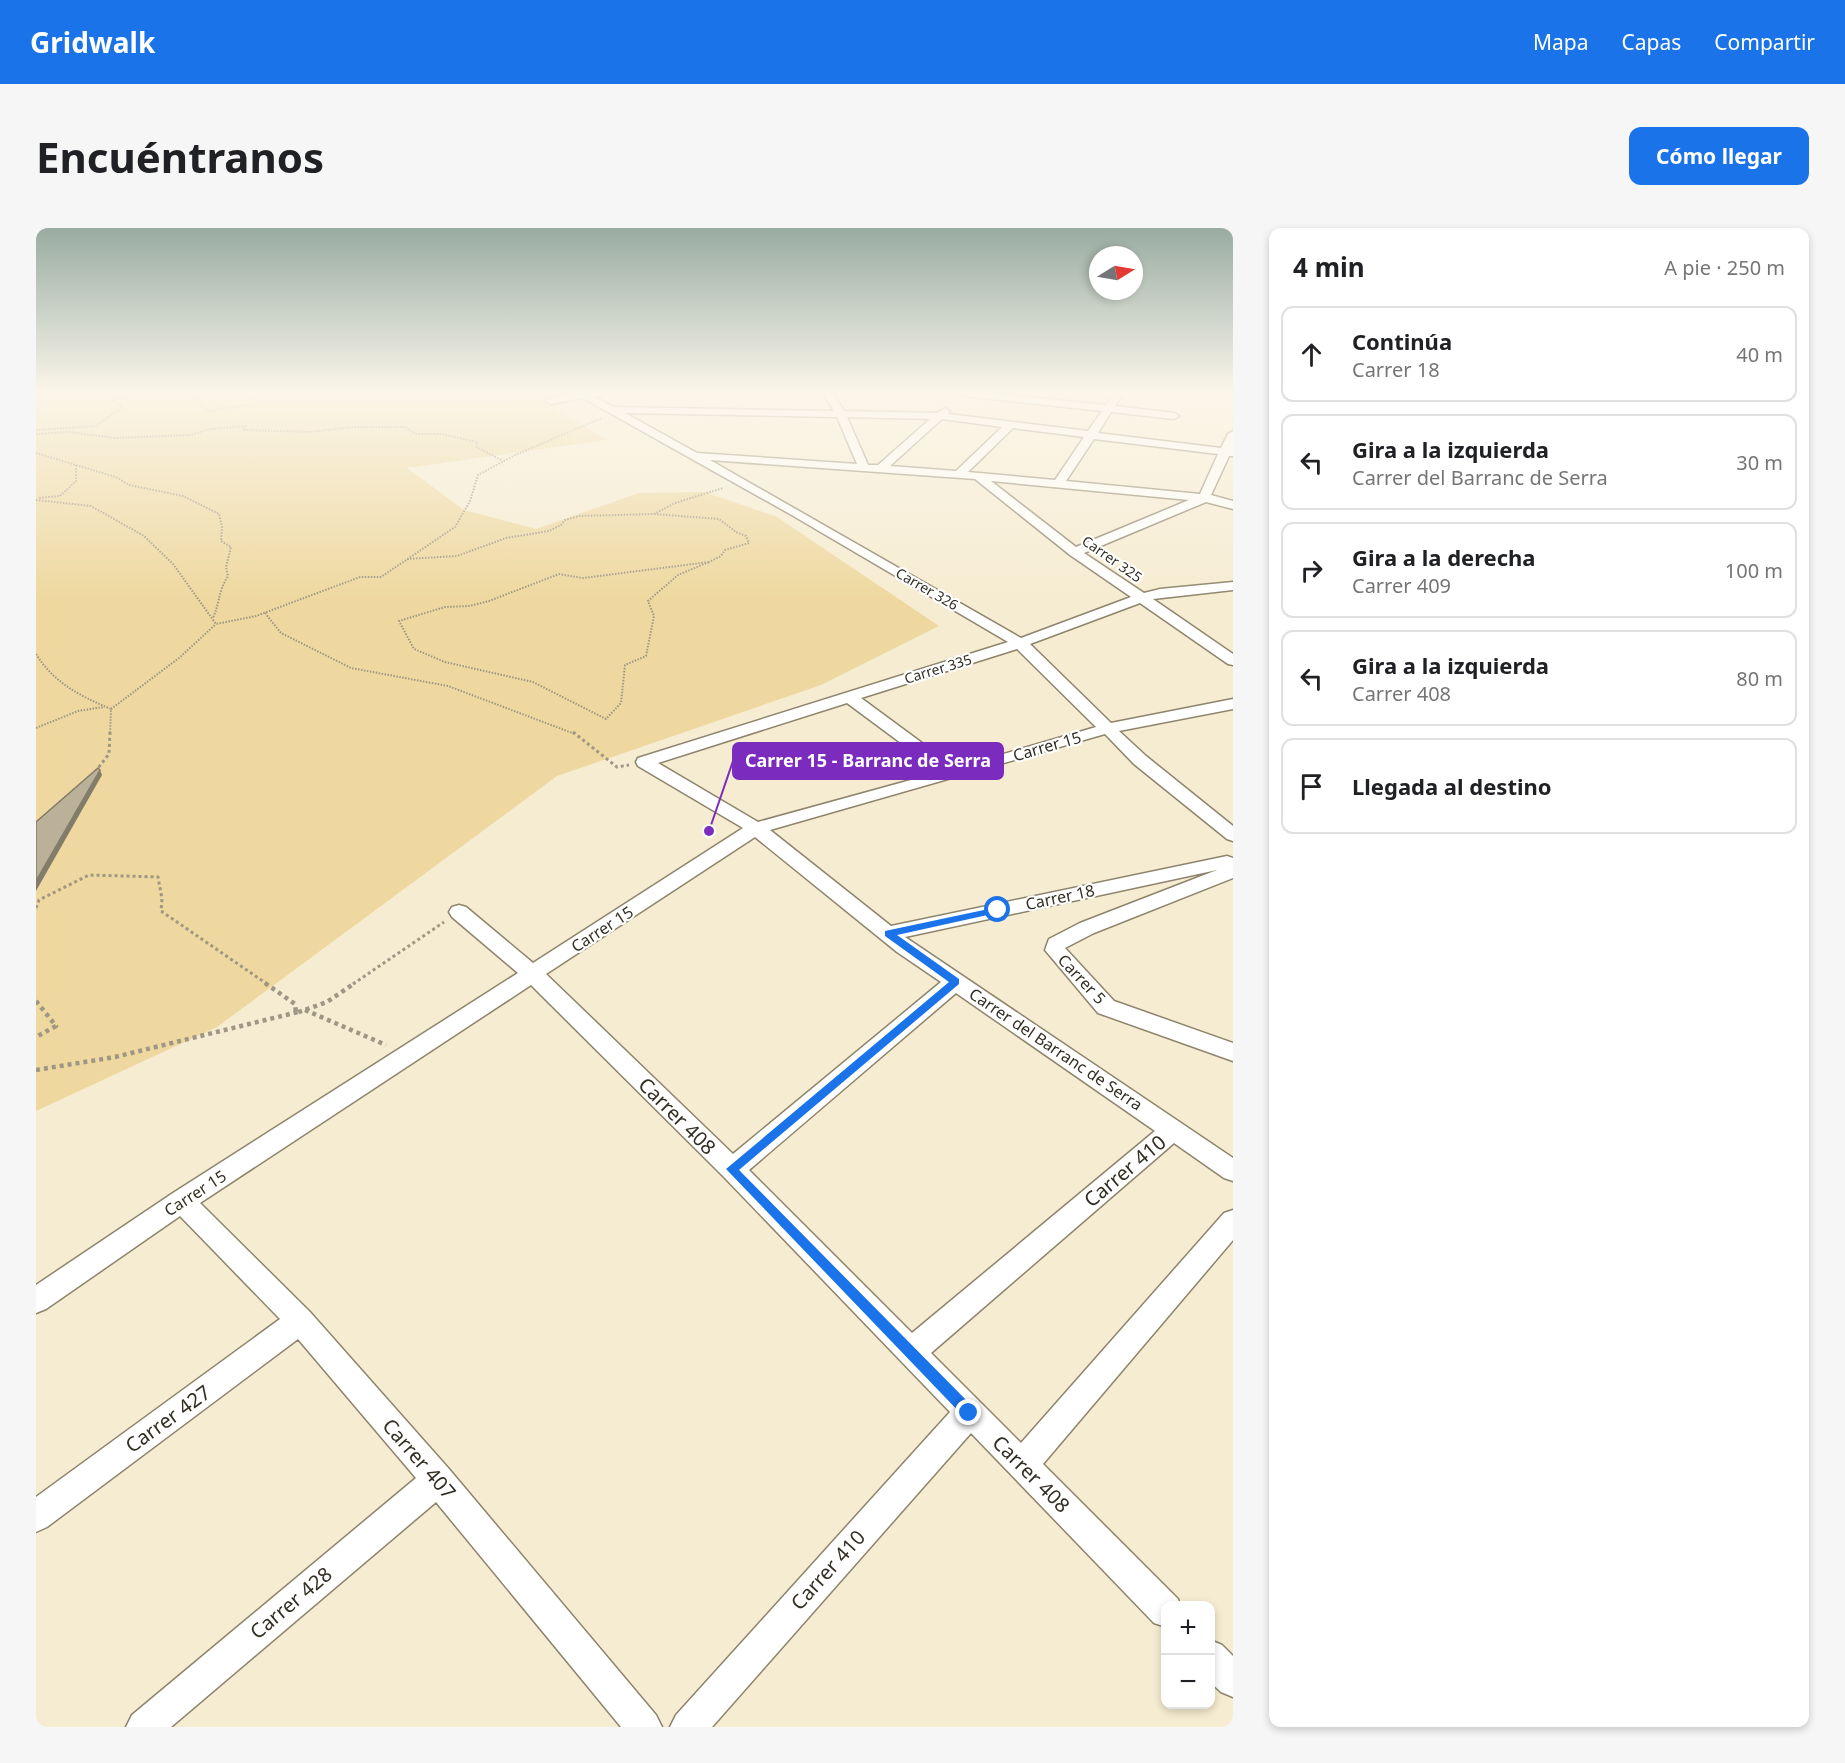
<!DOCTYPE html>
<html lang="es">
<meta charset="utf-8">
<style>
:root{--surface:#fff;--page:#f6f6f6;--text:#202124;--muted:#757577;--line:#e0e0e0;--accent:#1a73e8}
body{margin:0;font-family:"Noto Sans",sans-serif;background:var(--page);color:var(--text)}
.controls{position:absolute;right:18px;bottom:18px;display:grid;overflow:hidden;border-radius:12px;box-shadow:0 3px 9px #0003}
.controls button{width:54px;height:54px;display:grid;place-items:center;padding:0;border:0;border-bottom:2px solid var(--line);background:var(--surface);color:var(--text);font:30px sans-serif}
.compass{position:absolute;left:1053px;top:18px;width:54px;height:54px;border-radius:50%;background:var(--surface);box-shadow:0 3px 9px #0003;rotate:79deg}
.stop{position:absolute;width:18px;height:18px;margin:-14px;border:4px solid #1a73e8;border-radius:50%;background:#fff}
.stop.end{background:#1a73e8;border-color:#fff;box-shadow:0 2px 6px #0008}
.list{margin:0;padding:0;list-style:none}
h2{display:flex;justify-content:space-between;align-items:center;height:78px;margin:0;padding:0 24px;font-size:26px}
h2 small{font-size:20px;font-weight:400;color:var(--muted)}
.list li{display:grid;grid-template-columns:39px 1fr auto;gap:18px;align-items:center;box-sizing:border-box;height:96px;margin:0 12px 12px;padding:0 12px;border:2px solid var(--line);border-radius:12px}
.list b{display:block;font-size:22px;white-space:nowrap}
.list p{margin:0;font-size:20px;white-space:nowrap;color:var(--muted)}
.list em{font-size:20px;font-style:normal;color:var(--muted)}
.icon{flex:none;width:33px;height:33px;fill:none;stroke:currentColor;stroke-width:2;stroke-linecap:round;stroke-linejoin:round}
.map{position:relative;flex:none;width:1197px;height:1499px;overflow:hidden;border-radius:12px}
header{display:flex;align-items:center;gap:36px;box-sizing:border-box;height:84px;padding:0 30px;background:var(--accent);color:#fff}
header strong{font-size:28px}
nav{display:flex;gap:33px;margin-inline-start:auto;font-size:21px}
.intro{display:flex;align-items:center;justify-content:space-between;box-sizing:border-box;height:144px;padding:0 36px}
h1{margin:0;font-size:42px}
.button{padding:15px 27px;border-radius:12px;background:var(--accent);color:#fff;font-size:21px;font-weight:700}
main{display:flex;gap:36px;padding:0 36px}
aside{flex:1;background:var(--surface);border-radius:12px;box-shadow:0 3px 9px #0003}
.map>svg:first-child{display:block}
.green{fill:#eed89f}
.lines{fill:none;stroke-linecap:round;stroke-linejoin:round}
.minor-casing{stroke:#8e846c;stroke-width:3}
.path-far2{stroke:#9f9784;stroke-width:2;stroke-dasharray:1.5 1.5;stroke-linecap:butt}
.path-far1{stroke:#9f9784;stroke-width:3;stroke-dasharray:3 3;stroke-linecap:butt}
.path{stroke:#9f9784;stroke-width:4.5;stroke-dasharray:4 4;stroke-linecap:butt}
.minor{fill:#fff;fill-rule:evenodd}
.shaded-wall{fill:#837c6a}
.building{fill:#bbb198;stroke:#837c6a;stroke-width:1.5}
.route{fill:#1a73e8}
.labels{text-anchor:middle;stroke-width:4.5;stroke-linejoin:round;paint-order:stroke}
.far-street-label{font-size:14px;fill:#322e24;stroke:#fff}
.street-label{font-size:16px;fill:#322e24;stroke:#fff}
.near-street-label{font-size:20px;fill:#322e24;stroke:#fff}
.leader{fill:none;stroke:#7b2cbf;stroke-width:2}
.callout-dot{fill:#7b2cbf;stroke:#fff;stroke-width:2}
.callout{fill:#7b2cbf;stroke:#7b2cbf;stroke-width:2}
.callout-label{font-size:18px;text-anchor:middle;font-weight:bold;fill:#fff}
</style>
<header>
<strong>Gridwalk</strong>
<nav><a>Mapa</a><a>Capas</a><a>Compartir</a></nav>
</header>
<div class="intro"><h1>Encuéntranos</h1><a class="button">Cómo llegar</a></div>
<main>
<div class="map">
<svg width="1197" height="1499" viewBox="0 0 1197 1499">
<rect width="100%" height="100%" fill="#f6ecd1"/>
<path class="green" d="M0,162H535L523,167L517,179L571,212L371,240L428,282L500,301L603,265L669,264L741,289L903,398L785,457L521,548L181,799L0,883Z"/>
<g class="lines">
<defs>
<g id="minor">
<path d="M563,162H584L558,169L578,179L798,183L785,162H795L808,183L901,185L909,180L914,183L912,186L1052,203L1066,183L928,168L923,165L928,162L1070,177L1080,162H1090L1079,178L1138,185L1143,188L1138,191L1075,184L1062,205L1185,220L1192,206L1197,203V228H1193L1175,267L1197,273V281L1170,274L1048,325L1108,365L1124,361L1197,354V362L1117,371L1197,426V437L1192,436L1104,375L994,416L1075,495L1197,471V481L1083,503L1110,528L1197,598V613L1191,611L1098,536L1069,506L734,602L855,698L1191,628L1197,630V650L1058,705L1029,720L1078,773L1197,815V833L1062,785L1009,722L1013,711L1044,695L1181,642L869,709L1197,930V953L1188,950L1138,915L895,1125L985,1215L1188,985L1197,982V1012L1007,1236L1142,1371L1144,1378H1130V1399L1118,1395L935,1205L676,1499H634L640,1487L914,1184L687,948L495,757L164,975L274,1084L413,1241L620,1487L626,1499H585L400,1274L135,1499H90L96,1487L380,1250L262,1111L11,1299L0,1304V1269L244,1091L144,988L10,1081L0,1085V1057L137,965L482,745L416,689L413,684L416,679L423,677L430,679L497,735L707,600L602,538L600,534L602,530L972,414L754,286L547,170L515,176L510,173L515,170ZM589,185L801,189L821,236L661,225ZM811,189L894,191L842,237H832ZM906,191L966,199L920,243L854,238ZM977,200L1048,209L1019,252L932,244ZM1058,211L1182,226L1164,266L1030,253ZM674,232L939,251L1034,327L1095,369L985,410ZM955,253L1153,272L1040,319ZM981,421L1060,499L920,540L825,470ZM811,475L904,544L722,594L622,535ZM719,609L861,724L905,754L697,926L510,746ZM920,765L1119,903L876,1105L713,942Z"/>
<path d="M1189,162H1197V165L1191,164Z"/>
<path d="M1174,1412L1186,1417L1197,1428V1469L1185,1464L1174,1454Z"/>
</g>
</defs>
<use href="#minor" class="minor-casing"/>
<g class="path-far2">
<path d="M150,162L172,183L219,176"/>
<path d="M0,202L60,198L86,179L77,173L86,169L89,162"/>
<path d="M0,206L32,204L79,210L154,207L175,201L209,198L207,202L275,204L315,199H369L380,206H405L441,214V219L467,233"/>
<path d="M0,225L40,237V253L24,268L2,270"/>
<path d="M40,237L80,249L93,257L147,268L183,286L186,299L185,313L195,319L190,339L192,348C182,364 184,374 177,390"/>
<path d="M0,272L55,278L108,308L137,336L180,396L220,388L324,349H345L419,299L434,273L442,247L479,227L566,190"/>
<path d="M618,286L683,291L700,304L710,308L713,315L689,322L685,328L673,334"/>
<path d="M371,331L421,328L470,310L513,303L525,297L529,292L543,288L618,286L639,275L687,260"/>
<path d="M673,334L642,347L612,373L618,388L610,428L589,437L585,475L570,491L497,454L409,434L378,421L363,393L409,379L433,378L453,373L523,346L547,350Z"/>
<path d="M229,385L245,405L315,440L412,458L539,506"/>
<path d="M0,426C18,455 44,468 75,481L74,506"/>
<path d="M75,481L143,430L180,396"/>
<path d="M0,500L42,483L68,479"/>
</g>
<g class="path-far1">
<path d="M537,504L581,539L593,537"/>
<path d="M59,544L73,526L74,504"/>
<path d="M0,680L3,672L53,647L122,649L126,671L125,683L231,756"/>
<path d="M317,756L408,694"/>
</g>
<g class="path">
<path d="M229,755L259,776L260,785L291,774L319,755"/>
<path d="M0,773L20,798L0,809"/>
<path d="M269,782L350,817"/>
<path d="M0,842L79,829L262,784"/>
</g>
<use href="#minor" class="minor"/>
</g>
<path class="shaded-wall" d="M64,542L66,547L0,663V653Z"/>
<path class="building" d="M62,540L64,542L0,653V594Z"/>
<linearGradient id="sky" x2="0" y2="1"><stop stop-color="#99aca3"/><stop offset="0.44" stop-color="#fbf6ea"/><stop offset="1" stop-color="#fbf6ea" stop-opacity="0"/></linearGradient>
<rect width="1197" height="372" fill="url(#sky)"/>
<path class="route" d="M962,679L967,682L965,684L861,707L923,751V756L703,942L938,1180L940,1185L938,1190L933,1192L929,1190L690,941L913,754L849,708V703Z"/>
<g class="labels">
<g class="far-street-label">
<text transform="translate(1076 331) rotate(35)" y="5">Carrer 325</text>
<text transform="translate(891 361) rotate(30)" y="5">Carrer 326</text>
<text transform="translate(902 441) rotate(-17)" y="5">Carrer 335</text>
</g>
<g class="street-label">
<text transform="translate(1011 518) rotate(-16)" y="6">Carrer 15</text>
<text transform="translate(1024 669) rotate(-12)" y="6">Carrer 18</text>
<text transform="translate(566 701) rotate(-33)" y="6">Carrer 15</text>
<text transform="translate(1046 751) rotate(47)" y="6">Carrer 5</text>
<text transform="translate(1020 821) rotate(34)" y="6">Carrer del Barranc de Serra</text>
<text transform="translate(159 965) rotate(-33)" y="6">Carrer 15</text>
</g>
<g class="near-street-label">
<text transform="translate(641 888) rotate(45)" y="7">Carrer 408</text>
<text transform="translate(1089 943) rotate(-40)" y="7">Carrer 410</text>
<text transform="translate(132 1191) rotate(-36)" y="7">Carrer 427</text>
<text transform="translate(383 1231) rotate(49)" y="7">Carrer 407</text>
<text transform="translate(995 1246) rotate(45)" y="7">Carrer 408</text>
<text transform="translate(792 1342) rotate(-48)" y="7">Carrer 410</text>
<text transform="translate(255 1375) rotate(-40)" y="7">Carrer 428</text>
</g>
</g>
<path class="leader" d="M673 603L697 533"/>
<circle class="callout-dot" cx="673" cy="603" r="6"/>
<rect class="callout" x="697" y="515" width="270" height="36" rx="6"/>
<g class="callout-label">
<text x="832" y="539">Carrer 15 - Barranc de Serra</text>
</g>
</svg>
<div class="controls">
<button>+</button>
<button>−</button>
</div>
<svg class="compass" viewBox="-18 -18 36 36"><path d="M0-13l5 13h-10z" fill="#e53935"/><path d="M0 13l5-13h-10z" fill="#757577"/></svg>
<div class="stop" style="left:962px;top:682px"></div>
<div class="stop end" style="left:933px;top:1185px"></div>
</div>
<aside>
<h2>4 min<small>A pie · 250 m</small></h2>
<ul class="list">
<li><svg class="icon" aria-label="ahead" viewBox="0 0 24 24"><path d="M12 20V5M6 11l6-6 6 6"/></svg><div><b>Continúa</b><p>Carrer 18</p></div><em>40 m</em></li>
<li><svg class="icon" aria-label="left" viewBox="0 0 24 24"><path d="M17 20v-9H6M10 6l-5 5 5 5"/></svg><div><b>Gira a la izquierda</b><p>Carrer del Barranc de Serra</p></div><em>30 m</em></li>
<li><svg class="icon" aria-label="right" viewBox="0 0 24 24"><path d="M7 20v-9h11M14 6l5 5-5 5"/></svg><div><b>Gira a la derecha</b><p>Carrer 409</p></div><em>100 m</em></li>
<li><svg class="icon" aria-label="left" viewBox="0 0 24 24"><path d="M17 20v-9H6M10 6l-5 5 5 5"/></svg><div><b>Gira a la izquierda</b><p>Carrer 408</p></div><em>80 m</em></li>
<li><svg class="icon" aria-label="arrive" viewBox="0 0 24 24"><path d="M6 21V4h12l-3 4 3 4H6"/></svg><div><b>Llegada al destino</b></div></li>
</ul>
</aside>
</main>
